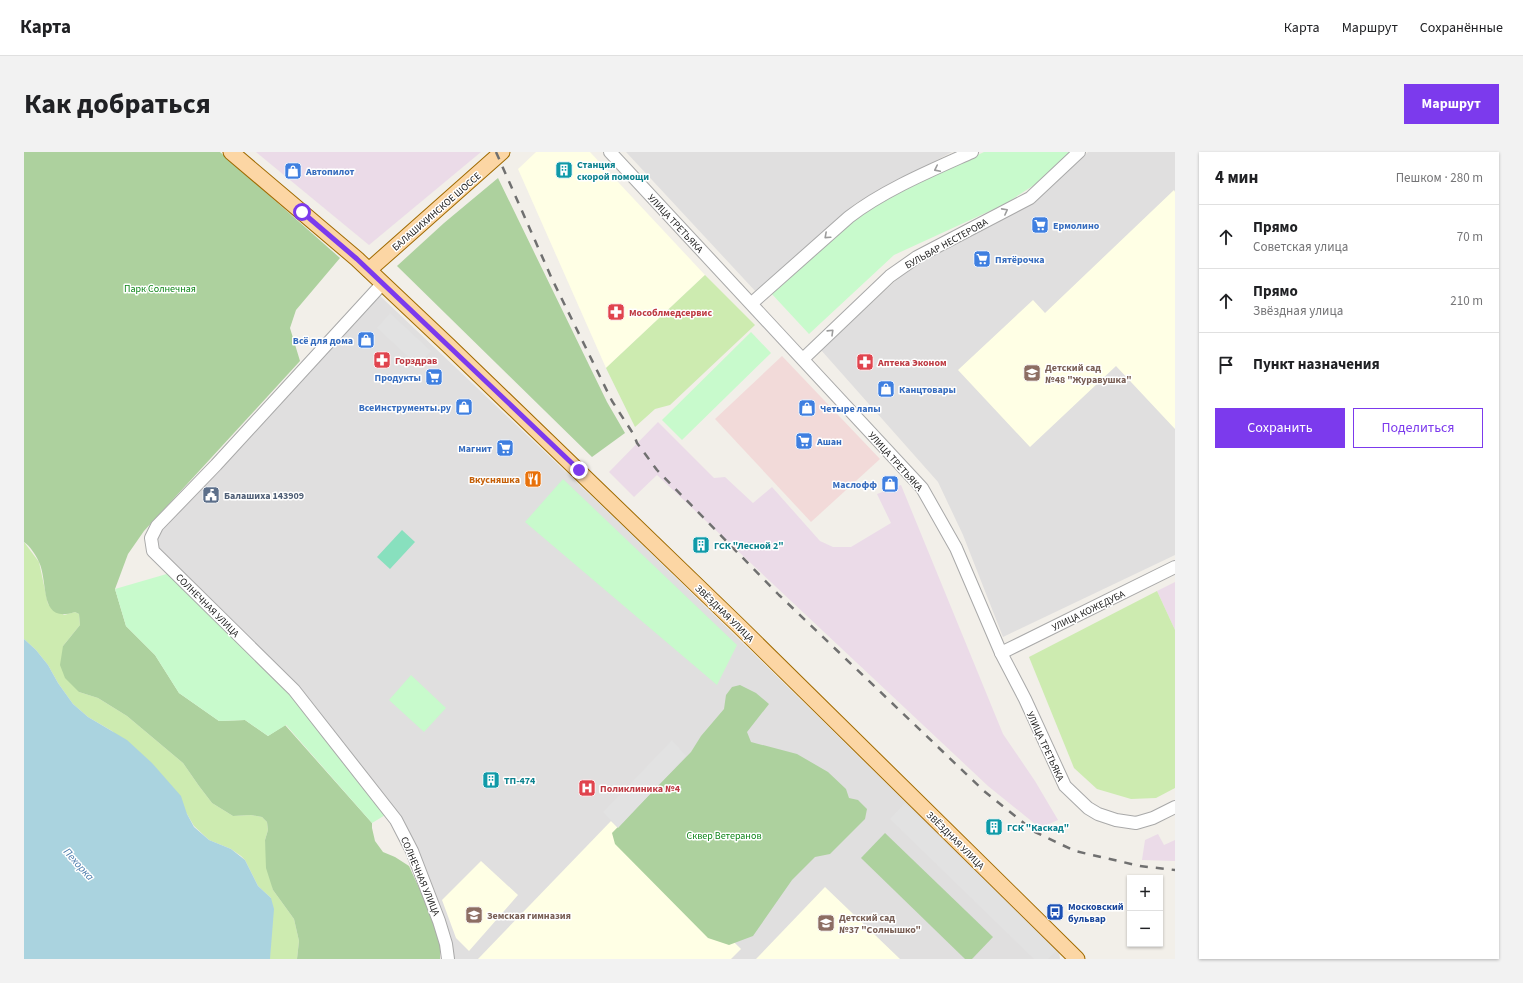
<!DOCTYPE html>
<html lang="ru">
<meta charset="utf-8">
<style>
:root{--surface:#fff;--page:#f2f2f2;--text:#202124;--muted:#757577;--line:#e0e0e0;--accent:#7c3aed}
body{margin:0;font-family:"Source Sans 3",sans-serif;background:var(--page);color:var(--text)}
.controls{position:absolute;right:12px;bottom:12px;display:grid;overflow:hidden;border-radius:0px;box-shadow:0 1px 3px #0004}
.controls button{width:36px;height:36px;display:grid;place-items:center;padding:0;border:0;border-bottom:1px solid var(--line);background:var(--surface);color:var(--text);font:20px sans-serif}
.stop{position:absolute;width:12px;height:12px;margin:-9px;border:3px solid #7c3aed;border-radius:50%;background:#fff}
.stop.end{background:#7c3aed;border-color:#fff;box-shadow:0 1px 4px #0008}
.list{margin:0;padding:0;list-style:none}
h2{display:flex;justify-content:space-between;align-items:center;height:52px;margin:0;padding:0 16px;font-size:17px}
h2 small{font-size:13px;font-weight:400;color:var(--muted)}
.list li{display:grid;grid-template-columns:26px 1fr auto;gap:12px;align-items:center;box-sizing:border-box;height:64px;padding:0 16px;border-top:1px solid var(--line)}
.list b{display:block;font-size:15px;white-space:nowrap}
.list p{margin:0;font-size:13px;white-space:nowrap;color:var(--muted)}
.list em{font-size:13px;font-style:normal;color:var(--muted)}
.actions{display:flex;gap:8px;padding:12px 16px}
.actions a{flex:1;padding:9px 0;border:1px solid var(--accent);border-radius:0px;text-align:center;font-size:14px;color:var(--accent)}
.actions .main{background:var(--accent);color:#fff}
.icon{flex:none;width:22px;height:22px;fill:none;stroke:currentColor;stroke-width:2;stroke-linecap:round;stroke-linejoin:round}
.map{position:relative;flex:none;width:1151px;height:807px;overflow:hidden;border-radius:0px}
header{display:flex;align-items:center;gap:24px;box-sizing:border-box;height:56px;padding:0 20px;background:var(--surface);border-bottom:1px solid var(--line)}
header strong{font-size:19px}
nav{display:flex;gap:22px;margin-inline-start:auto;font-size:14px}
.intro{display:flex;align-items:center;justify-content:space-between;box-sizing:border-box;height:96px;padding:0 24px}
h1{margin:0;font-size:28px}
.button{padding:10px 18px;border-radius:0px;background:var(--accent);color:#fff;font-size:14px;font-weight:700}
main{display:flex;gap:24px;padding:0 24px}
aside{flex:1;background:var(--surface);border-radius:0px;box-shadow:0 1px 3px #0004}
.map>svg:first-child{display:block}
.residential{fill:#e0dfdf}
.commercial{fill:#f2dad9}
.industrial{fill:#ebdbe8}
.education{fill:#ffffe5}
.grass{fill:#cdebb0}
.forest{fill:#add19e}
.park{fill:#c8facc}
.pitch{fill:#88e0be}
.parking{fill:#e2e2e2}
.water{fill:#aad3df}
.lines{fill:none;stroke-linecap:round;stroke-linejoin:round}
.minor-casing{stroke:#a9a9a9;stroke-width:14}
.major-casing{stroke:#a06b00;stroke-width:17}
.minor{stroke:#fff;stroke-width:12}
.major{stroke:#fcd6a4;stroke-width:15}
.rail{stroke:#707070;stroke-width:2.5;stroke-dasharray:8 8;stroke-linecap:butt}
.oneway{stroke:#9c9c9c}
.route{stroke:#7c3aed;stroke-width:5}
.labels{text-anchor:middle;stroke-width:3;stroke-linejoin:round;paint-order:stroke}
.culture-label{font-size:10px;font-weight:bold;fill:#0d838f;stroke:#fff;text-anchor:start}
.shop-label{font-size:10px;font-weight:bold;fill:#366cbe;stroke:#fff;text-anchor:start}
.street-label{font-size:10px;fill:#222;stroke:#fff}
.park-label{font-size:10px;fill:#0c8416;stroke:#fff}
.health-label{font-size:10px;font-weight:bold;fill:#be3a42;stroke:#fff;text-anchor:start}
.education-label{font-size:10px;font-weight:bold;fill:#785e54;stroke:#fff;text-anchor:start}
.food-label{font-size:10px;font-weight:bold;fill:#c56008;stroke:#fff;text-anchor:end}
.service-label{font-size:10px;font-weight:bold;fill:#4e5e75;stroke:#fff;text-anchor:start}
.transit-label{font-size:10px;font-weight:bold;fill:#164399;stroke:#fff;text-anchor:start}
.water-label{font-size:11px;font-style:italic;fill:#4a7aab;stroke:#fff}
</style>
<header>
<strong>Карта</strong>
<nav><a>Карта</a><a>Маршрут</a><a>Сохранённые</a></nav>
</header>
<div class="intro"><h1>Как добраться</h1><a class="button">Маршрут</a></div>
<main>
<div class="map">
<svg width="1151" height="807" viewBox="0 0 1151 807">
<rect width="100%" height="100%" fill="#f2efe9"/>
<g class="residential">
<path d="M602,0H928L832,51L733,141Z"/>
<path d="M1064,0H1151V403L979,485L939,383L914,330L797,198L882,119L1014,45Z"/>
<path d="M354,142L598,373L1035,800L1036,807H429L427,784L392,693L376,665L131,393L135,375Z"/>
</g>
<path class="commercial" d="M758,204L856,307L787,370L691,267Z"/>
<g class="industrial">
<path d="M232,0H457L345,93Z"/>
<path d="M634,270L690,326L701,325L729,351L748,335L796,389L809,395H827L867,371L853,342L877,333L979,582L1011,629L1034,668L1016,676L964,634L633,323L610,345L585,320Z"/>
<path d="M1151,430V478L1133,439Z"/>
<path d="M1134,682L1140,693L1151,688V709L1118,708L1121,688Z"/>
</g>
<g class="education">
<path d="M512,0H566L681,123L582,216L494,17Z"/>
<path d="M1150,38L1151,40V277L1092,214L1006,295L934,218L1009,148L1021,161Z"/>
<path d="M587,669L717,797L707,807H454Z"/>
<path d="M457,709L494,743L445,799L432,786L418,748Z"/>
<path d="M801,735L876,807H732Z"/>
</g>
<g class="grass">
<path d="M681,123L731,173L646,253L631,257L611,275L582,216Z"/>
<path d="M0,390L15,410L24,452L40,463L51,460L55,462L56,473L39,494L55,540L74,546L103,564L159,611L175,634L188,651L209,664L227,663L238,665L243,670L244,678L241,688L249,738L270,767L275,789L273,807H246L247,746L234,734L221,708L217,704L207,697L185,688L170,674L163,662L88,579L64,565L49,552L34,531L24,513L12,498L0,487Z"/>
<path d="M1133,439L1151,478V636L1132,646L1107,647L1073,637L1050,616L1005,505Z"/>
</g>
<g class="forest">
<path d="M0,0H196L316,106L272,158L266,176L276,209L120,379L104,402L91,437L102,474L131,503L155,541L195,569L221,568L244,584L261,573L348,671V676L351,689L359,700L371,705L385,714L414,777L416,794V807H273L275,789L270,767L249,738L242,716L241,688L244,678L243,670L238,665L227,663L209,664L188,651L175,634L159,611L103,564L74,546L55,540L41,526L36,513L39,494L56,473L55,462L51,460C14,472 25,431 15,410C12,403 6,394 0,390Z"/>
<path d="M474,26L583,250L601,281L568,305L373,114L420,71Z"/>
<path d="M716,533L732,541L745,552L723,580L727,590L773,602L804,620L822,637L825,646L834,648L843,657L841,667L806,702L791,705L768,728L729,784L705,793L684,786L591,692L588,681L667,600L677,584L700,557L702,543L708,535Z"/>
<path d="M861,681L969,785L948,807H941L837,706Z"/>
</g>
<g class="park">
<path d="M960,0H1049L1021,26L981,52L870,103L785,182L746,140L849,52Z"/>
<path d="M727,180L747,201L658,288L638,268Z"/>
<path d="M539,327L713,493L693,533L501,370Z"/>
<path d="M146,421L268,542L363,662L348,671L262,573L244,584L221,568L195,569L155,541L131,503L102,474L91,437Z"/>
<path d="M387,523L422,556L400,580L365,548Z"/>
</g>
<path class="pitch" d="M378,378L391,390L366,417L353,405Z"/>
<g class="parking">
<path d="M366,161L407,199L394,214L353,176Z"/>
<path d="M648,588L662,604L594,676L579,660Z"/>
<path d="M881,651L1032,799L1024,807H1010L866,667Z"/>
</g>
<path class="water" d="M0,487L12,498L24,513L34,531L49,552L64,565L103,588L128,611L157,644L163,662L170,675L185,688L207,697L221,708L234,734L247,746L250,757L246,807H0Z"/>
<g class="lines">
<defs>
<g id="minor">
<path d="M586,0L898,336L932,396L977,501L1001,547L1041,634L1064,656L1074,662L1092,668L1112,671L1129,666L1151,655"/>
<path d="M359,131L192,313L133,374L127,386L129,399L270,538L372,668L388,699L415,769L422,792L424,807"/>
<path d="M728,151L825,65C860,38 908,18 948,0"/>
<path d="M779,207L866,124L893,105L1006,46L1055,0"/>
<path d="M977,501L1151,415"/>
</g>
<g id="major">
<path d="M207,0L333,107L424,193L715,474L1053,807"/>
<path d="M345,118L478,0"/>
</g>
</defs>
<use href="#minor" class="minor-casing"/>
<use href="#major" class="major-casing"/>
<use href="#minor" class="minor"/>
<use href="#major" class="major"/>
<path class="rail" d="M472,0L528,127L588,249L610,283L613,291L633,318L755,443L960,639L1011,680L1051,699L1116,714L1151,718"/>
</g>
<defs><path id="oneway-chevron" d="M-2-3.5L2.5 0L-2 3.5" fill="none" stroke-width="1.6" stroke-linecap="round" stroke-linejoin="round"/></defs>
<g class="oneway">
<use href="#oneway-chevron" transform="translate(913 17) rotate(154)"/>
<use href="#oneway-chevron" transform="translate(981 59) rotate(-28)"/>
<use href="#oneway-chevron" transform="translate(803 84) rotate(138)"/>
<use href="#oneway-chevron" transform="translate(807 180) rotate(-44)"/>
</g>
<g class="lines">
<path class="route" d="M278,60L333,107L555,318"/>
</g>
<defs>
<symbol id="building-square" viewBox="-11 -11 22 22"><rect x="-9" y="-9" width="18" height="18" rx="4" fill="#0f9aa8" stroke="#fff"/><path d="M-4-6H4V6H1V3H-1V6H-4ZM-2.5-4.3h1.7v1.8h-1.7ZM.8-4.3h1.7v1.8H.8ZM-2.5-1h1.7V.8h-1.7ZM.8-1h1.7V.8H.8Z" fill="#fff"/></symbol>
<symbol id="shop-square" viewBox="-11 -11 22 22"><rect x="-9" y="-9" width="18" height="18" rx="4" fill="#3f7fe0" stroke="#fff"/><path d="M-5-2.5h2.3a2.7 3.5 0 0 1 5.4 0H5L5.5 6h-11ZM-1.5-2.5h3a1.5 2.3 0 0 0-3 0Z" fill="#fff"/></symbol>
<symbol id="supermarket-square" viewBox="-11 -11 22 22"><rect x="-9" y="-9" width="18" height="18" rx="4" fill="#3f7fe0" stroke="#fff"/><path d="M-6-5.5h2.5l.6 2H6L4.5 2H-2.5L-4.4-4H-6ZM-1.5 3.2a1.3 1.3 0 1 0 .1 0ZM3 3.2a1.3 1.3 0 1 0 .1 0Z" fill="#fff"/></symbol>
<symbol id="pharmacy-square" viewBox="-11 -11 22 22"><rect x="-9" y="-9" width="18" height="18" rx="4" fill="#e0444e" stroke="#fff"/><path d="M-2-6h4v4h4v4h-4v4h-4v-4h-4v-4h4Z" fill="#fff"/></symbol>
<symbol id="school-square" viewBox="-11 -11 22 22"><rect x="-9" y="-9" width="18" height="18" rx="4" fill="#8d6e63" stroke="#fff"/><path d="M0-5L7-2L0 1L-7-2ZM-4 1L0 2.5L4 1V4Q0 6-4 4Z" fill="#fff"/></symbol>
<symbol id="restaurant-square" viewBox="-11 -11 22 22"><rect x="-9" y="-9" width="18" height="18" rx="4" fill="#e8710a" stroke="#fff"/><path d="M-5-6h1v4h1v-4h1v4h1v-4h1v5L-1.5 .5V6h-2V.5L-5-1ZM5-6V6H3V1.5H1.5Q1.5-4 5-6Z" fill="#fff"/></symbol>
<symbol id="civic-square" viewBox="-11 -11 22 22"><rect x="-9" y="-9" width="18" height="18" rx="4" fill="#5c6f8a" stroke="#fff"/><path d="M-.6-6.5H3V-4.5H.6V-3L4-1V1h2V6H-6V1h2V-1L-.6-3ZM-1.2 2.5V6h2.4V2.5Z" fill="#fff"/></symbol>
<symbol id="hospital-square" viewBox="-11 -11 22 22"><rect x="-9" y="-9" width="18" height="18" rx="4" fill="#e0444e" stroke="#fff"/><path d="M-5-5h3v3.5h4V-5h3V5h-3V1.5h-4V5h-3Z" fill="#fff"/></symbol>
<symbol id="bus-square" viewBox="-11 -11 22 22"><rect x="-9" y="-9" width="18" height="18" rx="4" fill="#1a4fb4" stroke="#fff"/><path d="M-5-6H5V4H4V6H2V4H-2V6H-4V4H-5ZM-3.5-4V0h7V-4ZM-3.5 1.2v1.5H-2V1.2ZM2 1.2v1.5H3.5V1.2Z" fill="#fff"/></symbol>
</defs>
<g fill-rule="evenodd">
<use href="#building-square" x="530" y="8" width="20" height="20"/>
<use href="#shop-square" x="259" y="9" width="20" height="20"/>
<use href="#supermarket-square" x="1006" y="63" width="20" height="20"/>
<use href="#supermarket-square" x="948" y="97" width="20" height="20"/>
<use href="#pharmacy-square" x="582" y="150" width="20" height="20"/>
<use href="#shop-square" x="332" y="178" width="20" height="20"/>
<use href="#pharmacy-square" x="348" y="198" width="20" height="20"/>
<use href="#pharmacy-square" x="831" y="200" width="20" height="20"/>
<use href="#school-square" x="998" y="211" width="20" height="20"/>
<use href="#supermarket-square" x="400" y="215" width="20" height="20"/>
<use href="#shop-square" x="852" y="227" width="20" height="20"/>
<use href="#shop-square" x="430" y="245" width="20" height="20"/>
<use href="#shop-square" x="773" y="246" width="20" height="20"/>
<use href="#supermarket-square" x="770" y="279" width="20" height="20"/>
<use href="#supermarket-square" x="471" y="286" width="20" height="20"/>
<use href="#restaurant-square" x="499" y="317" width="20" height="20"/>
<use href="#shop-square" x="856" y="322" width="20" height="20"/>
<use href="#civic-square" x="177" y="333" width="20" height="20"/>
<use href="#building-square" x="667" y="383" width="20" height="20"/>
<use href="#building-square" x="457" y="618" width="20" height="20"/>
<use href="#hospital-square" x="553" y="626" width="20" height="20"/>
<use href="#building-square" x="960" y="665" width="20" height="20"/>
<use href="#bus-square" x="1021" y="750" width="20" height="20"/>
<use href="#school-square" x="440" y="753" width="20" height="20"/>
<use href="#school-square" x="792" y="761" width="20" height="20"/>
</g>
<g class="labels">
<g class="culture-label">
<text x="553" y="16">Станция<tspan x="553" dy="12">скорой помощи</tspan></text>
<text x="690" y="397">ГСК "Лесной 2"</text>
<text x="480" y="632">ТП-474</text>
<text x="983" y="679">ГСК "Каскад"</text>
</g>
<g class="shop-label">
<text x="282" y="23">Автопилот</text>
<text x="1029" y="77">Ермолино</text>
<text x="971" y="111">Пятёрочка</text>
<text x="329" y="192" text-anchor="end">Всё для дома</text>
<text x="397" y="229" text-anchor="end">Продукты</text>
<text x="875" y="241">Канцтовары</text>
<text x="427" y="259" text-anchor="end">ВсеИнструменты.ру</text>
<text x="796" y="260">Четыре лапы</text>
<text x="793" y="293">Ашан</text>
<text x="468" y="300" text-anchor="end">Магнит</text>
<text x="853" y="336" text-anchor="end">Маслофф</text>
</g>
<g class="street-label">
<text transform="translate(412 59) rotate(-41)" y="4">БАЛАШИХИНСКОЕ ШОССЕ</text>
<text transform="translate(652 71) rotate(47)" y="4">УЛИЦА ТРЕТЬЯКА</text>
<text transform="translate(922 91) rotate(-29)" y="4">БУЛЬВАР НЕСТЕРОВА</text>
<text transform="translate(872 309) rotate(48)" y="4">УЛИЦА ТРЕТЬЯКА</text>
<text transform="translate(184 453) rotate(45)" y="4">СОЛНЕЧНАЯ УЛИЦА</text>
<text transform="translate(1064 458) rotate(-26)" y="4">УЛИЦА КОЖЕДУБА</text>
<text transform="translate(701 461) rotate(44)" y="4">ЗВЁЗДНАЯ УЛИЦА</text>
<text transform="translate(1022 594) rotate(65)" y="4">УЛИЦА ТРЕТЬЯКА</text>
<text transform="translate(932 688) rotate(45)" y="4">ЗВЁЗДНАЯ УЛИЦА</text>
<text transform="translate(397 724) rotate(67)" y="4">СОЛНЕЧНАЯ УЛИЦА</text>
</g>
<g class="park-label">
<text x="136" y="140">Парк Солнечная</text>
<text x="700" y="687">Сквер Ветеранов</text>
</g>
<g class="health-label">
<text x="605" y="164">Мособлмедсервис</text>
<text x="371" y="212">Горздрав</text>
<text x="854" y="214">Аптека Эконом</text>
<text x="576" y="640">Поликлиника №4</text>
</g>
<g class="education-label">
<text x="1021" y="219">Детский сад<tspan x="1021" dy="12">№48 "Журавушка"</tspan></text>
<text x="463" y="767">Земская гимназия</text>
<text x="815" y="769">Детский сад<tspan x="815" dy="12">№37 "Солнышко"</tspan></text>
</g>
<g class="food-label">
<text x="496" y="331">Вкусняшка</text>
</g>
<g class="service-label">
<text x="200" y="347">Балашиха 143909</text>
</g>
<g class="transit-label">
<text x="1044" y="758">Московский<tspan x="1044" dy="12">бульвар</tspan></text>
</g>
<g class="water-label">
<text transform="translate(55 712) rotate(48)" y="4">Пехорка</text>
</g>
</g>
</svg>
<div class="controls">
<button>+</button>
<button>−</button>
</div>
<div class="stop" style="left:278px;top:60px"></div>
<div class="stop end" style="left:555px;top:318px"></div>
</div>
<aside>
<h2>4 мин<small>Пешком · 280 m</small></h2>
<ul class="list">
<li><svg class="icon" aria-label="ahead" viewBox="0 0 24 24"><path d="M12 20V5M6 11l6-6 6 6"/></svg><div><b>Прямо</b><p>Советская улица</p></div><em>70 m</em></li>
<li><svg class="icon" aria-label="ahead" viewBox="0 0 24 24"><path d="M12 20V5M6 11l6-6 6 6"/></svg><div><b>Прямо</b><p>Звёздная улица</p></div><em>210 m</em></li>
<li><svg class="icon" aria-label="arrive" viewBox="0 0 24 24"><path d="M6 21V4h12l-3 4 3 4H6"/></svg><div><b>Пункт назначения</b></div></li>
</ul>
<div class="actions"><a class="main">Сохранить</a><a>Поделиться</a></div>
</aside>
</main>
